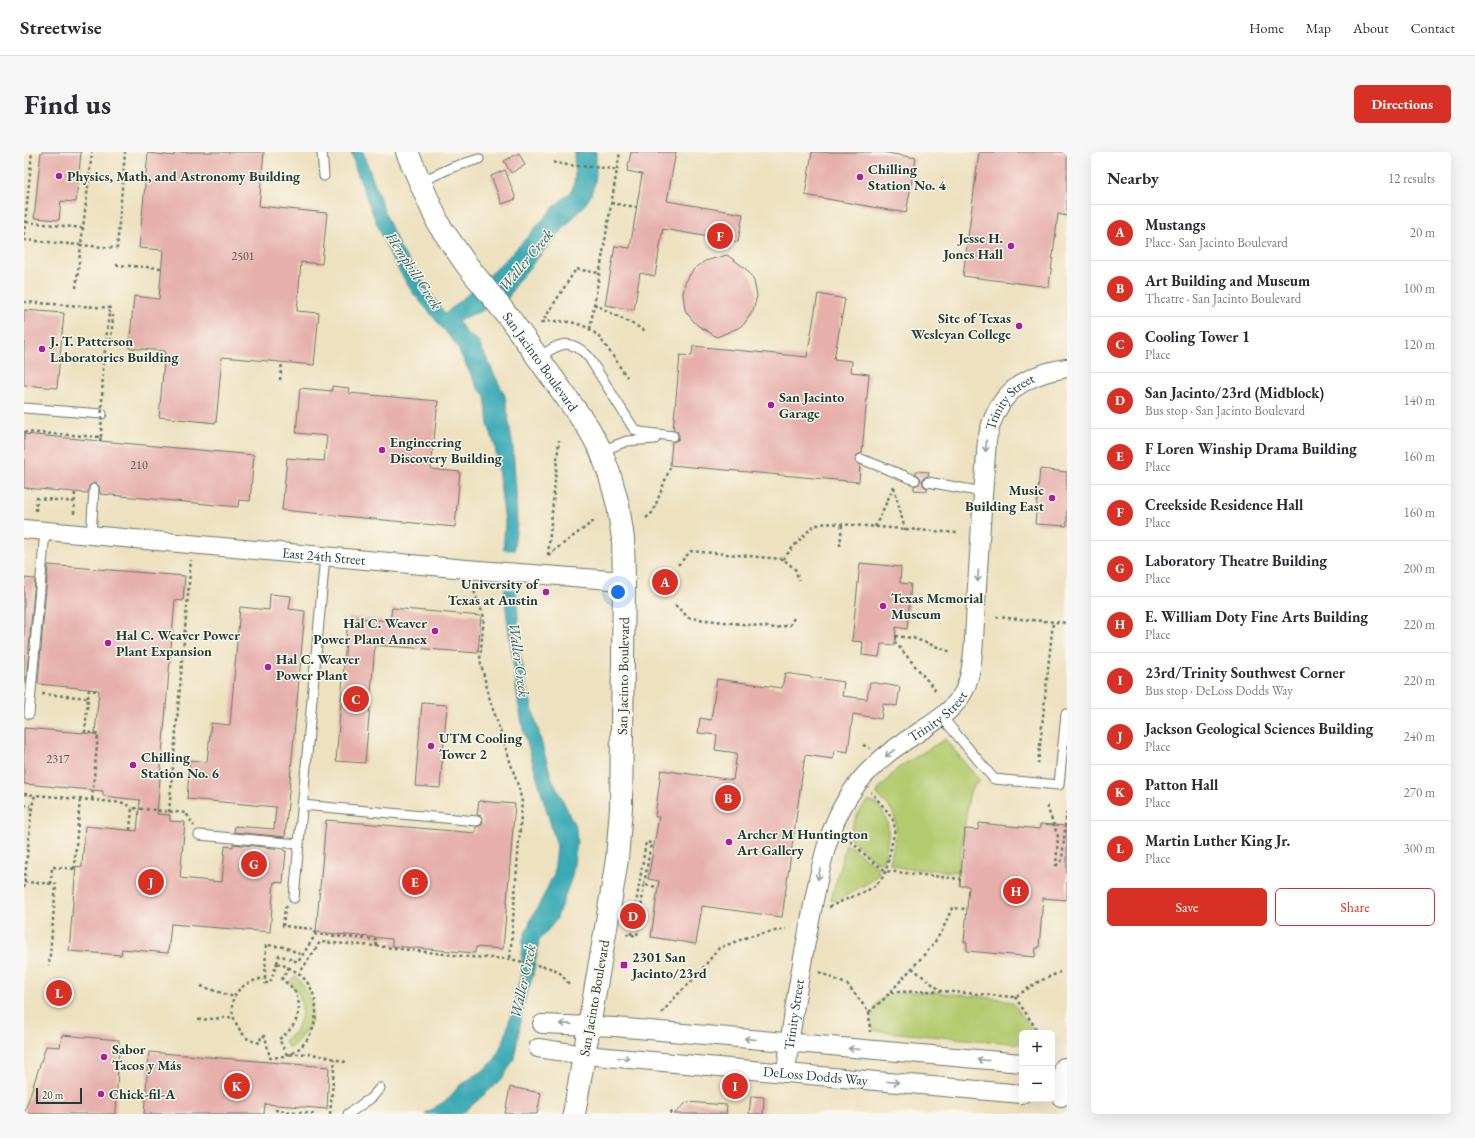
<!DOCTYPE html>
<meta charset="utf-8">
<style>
:root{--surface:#fff;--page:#f7f7f7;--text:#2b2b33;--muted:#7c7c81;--line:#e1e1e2;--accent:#d93025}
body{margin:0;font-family:"EB Garamond",serif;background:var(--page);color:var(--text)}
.controls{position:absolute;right:12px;bottom:12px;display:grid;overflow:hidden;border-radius:6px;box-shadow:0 4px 16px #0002}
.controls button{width:36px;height:36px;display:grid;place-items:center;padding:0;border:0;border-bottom:1px solid var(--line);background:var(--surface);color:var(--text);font:20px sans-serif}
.scale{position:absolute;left:12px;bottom:10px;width:46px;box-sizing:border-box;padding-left:4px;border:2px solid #1f3d34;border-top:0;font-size:11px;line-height:14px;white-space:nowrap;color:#1f3d34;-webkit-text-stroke:3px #fbf7ec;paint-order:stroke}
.you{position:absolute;left:594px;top:440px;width:14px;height:14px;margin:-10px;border:3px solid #fff;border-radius:50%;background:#1a73e8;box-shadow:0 0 0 6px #1a73e833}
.badge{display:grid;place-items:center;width:26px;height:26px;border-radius:50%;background:var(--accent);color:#fff;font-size:13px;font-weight:700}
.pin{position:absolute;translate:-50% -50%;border:2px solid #fff;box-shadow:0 1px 4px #0006}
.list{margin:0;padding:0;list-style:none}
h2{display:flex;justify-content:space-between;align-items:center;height:52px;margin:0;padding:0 16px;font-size:17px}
h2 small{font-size:13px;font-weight:400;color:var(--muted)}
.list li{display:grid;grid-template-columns:26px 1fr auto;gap:12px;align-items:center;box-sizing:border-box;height:56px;padding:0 16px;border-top:1px solid var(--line)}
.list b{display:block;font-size:15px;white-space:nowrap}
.list p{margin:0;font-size:13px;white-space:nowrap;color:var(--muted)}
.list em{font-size:13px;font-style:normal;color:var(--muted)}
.actions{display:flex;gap:8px;padding:12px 16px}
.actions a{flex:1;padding:9px 0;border:1px solid var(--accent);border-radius:6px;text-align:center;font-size:14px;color:var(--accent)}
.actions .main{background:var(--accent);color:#fff}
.map{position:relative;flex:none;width:1043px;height:962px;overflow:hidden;border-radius:6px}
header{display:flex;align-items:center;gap:24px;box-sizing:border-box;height:56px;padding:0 20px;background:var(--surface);border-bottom:1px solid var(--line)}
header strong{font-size:19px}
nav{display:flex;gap:22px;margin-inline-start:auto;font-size:14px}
.intro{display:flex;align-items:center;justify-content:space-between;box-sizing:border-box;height:96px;padding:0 24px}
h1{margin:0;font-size:28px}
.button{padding:10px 18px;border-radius:6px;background:var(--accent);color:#fff;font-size:14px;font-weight:700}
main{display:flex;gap:24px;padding:0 24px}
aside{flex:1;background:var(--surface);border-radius:6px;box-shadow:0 4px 16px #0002}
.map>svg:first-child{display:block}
.green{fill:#b4ca6e;stroke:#6a8451}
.water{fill:#3aaab6;stroke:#2c7475}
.pier{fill:#ede1c0}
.building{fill:#e6afaa}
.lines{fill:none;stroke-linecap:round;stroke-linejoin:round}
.lane-casing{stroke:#677665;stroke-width:11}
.street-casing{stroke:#677665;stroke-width:20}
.secondary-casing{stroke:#677665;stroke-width:24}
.path{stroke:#677665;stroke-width:2.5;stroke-dasharray:3 3;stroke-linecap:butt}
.lane{stroke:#fff;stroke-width:9}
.street{stroke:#fff;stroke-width:18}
.secondary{stroke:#fff;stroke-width:22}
.path-bridge{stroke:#677665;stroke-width:2.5;stroke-dasharray:3 3;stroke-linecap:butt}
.oneway{stroke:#8f9e9a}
.poi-dot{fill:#b5179e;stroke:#fbf7ec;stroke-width:1.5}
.labels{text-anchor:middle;stroke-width:3;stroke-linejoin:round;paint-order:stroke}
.number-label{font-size:12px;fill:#515a52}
.poi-label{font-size:14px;font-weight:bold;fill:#1f3d34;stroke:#fbf7ec;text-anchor:start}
.street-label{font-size:14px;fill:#1f3d34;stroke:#fbf7ec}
.water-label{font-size:15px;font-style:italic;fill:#275e5b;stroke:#fbf7ec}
</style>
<header>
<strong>Streetwise</strong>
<nav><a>Home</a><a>Map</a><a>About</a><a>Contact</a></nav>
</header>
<div class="intro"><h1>Find us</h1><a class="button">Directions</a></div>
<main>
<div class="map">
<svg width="1043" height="962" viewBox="0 0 1043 962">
<rect width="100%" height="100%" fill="#fbf7ec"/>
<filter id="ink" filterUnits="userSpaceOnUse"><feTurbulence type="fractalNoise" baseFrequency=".025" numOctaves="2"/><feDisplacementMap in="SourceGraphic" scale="8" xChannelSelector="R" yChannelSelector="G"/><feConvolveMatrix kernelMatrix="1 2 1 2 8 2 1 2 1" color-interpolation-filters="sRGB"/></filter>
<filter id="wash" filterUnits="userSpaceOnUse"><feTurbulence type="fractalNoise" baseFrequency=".012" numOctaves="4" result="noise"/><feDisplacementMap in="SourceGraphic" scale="16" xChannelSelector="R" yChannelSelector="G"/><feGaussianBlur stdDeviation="0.9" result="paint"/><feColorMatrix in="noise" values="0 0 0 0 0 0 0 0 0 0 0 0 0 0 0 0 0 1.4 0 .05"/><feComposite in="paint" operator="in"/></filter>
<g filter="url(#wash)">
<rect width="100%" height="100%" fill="#ede1c0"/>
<g class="green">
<path d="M921,587L956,629L949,634L945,643L934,720L878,716L866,712C868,696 877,675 868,659C864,653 858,648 853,642L854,638L874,616Z"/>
<path d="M845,649C850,650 854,653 857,658C869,673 863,688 861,705L858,709L854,710L846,705L826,686C826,675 836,654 845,649Z"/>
<path d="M822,692L826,694L853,715L855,721L845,730L813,749L807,748Z"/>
<path d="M271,824C283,836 292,855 286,873C284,877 279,882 276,886C273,890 270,894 265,896L260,889L271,880L277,866L278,854L275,842L265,830Z"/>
<path d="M907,840L979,847L989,851L1011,881H998V892L851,879L848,876C848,870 848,863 850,857C856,836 891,841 907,840Z"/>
</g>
<path class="water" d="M327,0H339L361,61L376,96L421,162L468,121L498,91L529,56L548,39L551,26L550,0H572C572,20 574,35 562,51L492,131L485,145L455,160L434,168L443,182L454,189L481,244L489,296L492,338L493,372L490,394L496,500L503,536L519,596L527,624L552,676L553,691L548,725L532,768L515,789L509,824L500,851L490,907L478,927L438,962H400L423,948L436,933L458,919L470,909L481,885L497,822L499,787L508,765L515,753L530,722L533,694L499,577L494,550L481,450L479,402L481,370L471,294L464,273L461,244L453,235L431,191L389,141L368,107L350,65L332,18Z"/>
<path class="pier" d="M478,398L492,399L494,438L479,436Z"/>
<g id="blocks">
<g class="building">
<path d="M17,0H57L52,50L37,49L35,68L10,66Z"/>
<path d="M150,0H240L235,54L303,61L298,112L277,110L273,159L295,161L290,213L198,205L192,271L135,265L141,199L105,196L110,144L135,147L139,98L115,96L124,1L150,4Z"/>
<path d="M607,0H652L643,49L719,62L714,90L639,77L631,124L616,121L610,158L581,153L591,94L606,96L618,22L603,19Z"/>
<path d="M788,0H858L892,6L882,61L781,43Z"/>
<path d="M955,0H1043V64L1034,62L1025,135L939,124Z"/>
<path d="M495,1L501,13L487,21L480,9Z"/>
<path d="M481,18L492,47L478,52L467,24Z"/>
<path d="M703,103L721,116L726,122L730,129L733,144L729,159L720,172L714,176L693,185L673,173L665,164L661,158L659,142L661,131L669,118L681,109Z"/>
<path d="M794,142L821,147L810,207L828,209L827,220L845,222L838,301L833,303L831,308L833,311L836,313L835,330L646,313L648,290L654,288L655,284L653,279L649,278L656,203L668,204L669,194L783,205Z"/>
<path d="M0,158L40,161L33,236L0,233Z"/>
<path d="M308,234L325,236L324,241L414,249L407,317L436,320L431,375L258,358L263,306L300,309L303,284L272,281L276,236L308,239Z"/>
<path d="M0,282L230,303L226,349L215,348L214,355L76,342L75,334L70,331L65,334L64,341L0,336Z"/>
<path d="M1016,317L1043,320V374L1011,372Z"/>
<path d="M892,319L905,320L904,324L900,326L898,329L900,334L903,336V339L890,338V334L895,332L897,327L895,324L892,322Z"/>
<path d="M836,411L877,415L876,431L887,432L883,477L872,475L871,493L857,492L855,505L838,503L839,490L828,489Z"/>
<path d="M24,413L161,424L159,449L151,448L133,662L146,663V669L161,670L156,726L198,730L201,694L209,695V692L260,697V699H262L259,731L250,730L246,780L147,772L144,801L98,797L97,803L45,799L52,714L58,715L61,674L113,679L116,648L79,644V639L0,632V576L71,582L75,538L14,532Z"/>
<path d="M0,426L11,427L2,531H0Z"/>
<path d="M246,442L267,444L265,457L281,459L261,685L210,680L211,674L250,677L252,655L163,647L166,608L183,610L187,571L206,573L216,455L245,458Z"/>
<path d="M368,456L457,464L454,501L351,493L341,611L312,609L324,465L366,469Z"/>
<path d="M761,521L820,530L818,544L843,547L846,530L876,535L873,554L859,552L857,567L829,562L824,600L810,598L809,607L781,603L758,765L678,754L672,792L627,785L635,729L624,727L635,665H631L637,618L709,628L713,601L691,598L693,583L674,581L676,566L687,568L693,527L758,536Z"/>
<path d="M398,551L423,553L416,636L391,634Z"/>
<path d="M455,649L491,652L479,797L452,795L451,801L368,794V787L292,780L302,668L452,681V675L458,673L459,669L457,664L453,663Z"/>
<path d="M955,671L1016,677V672L1043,674V748L1019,746L1015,796H1012L1011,805L943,799V790H940L945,734H936L941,677L954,678Z"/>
<path d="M38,883L95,888L92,962H0L22,894L36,895Z"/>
<path d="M125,900L305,915L303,957L241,952L240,962H120Z"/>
<path d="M486,935L517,941L513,962H481Z"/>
<path d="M727,944L740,945L739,962H725Z"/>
<path d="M663,950L703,953L702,962H650Z"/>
</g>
</g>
</g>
<g filter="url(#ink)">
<use href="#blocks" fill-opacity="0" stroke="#677665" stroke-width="1"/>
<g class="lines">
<defs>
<g id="lane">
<path d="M298,0L300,24"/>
<path d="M396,30L429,15L455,7"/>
<path d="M514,206C533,193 544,184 564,204L610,277L616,280L649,284"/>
<path d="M0,256L78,262"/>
<path d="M577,299L603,289L631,287"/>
<path d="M837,307L891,328"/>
<path d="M904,330L959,340"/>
<path d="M67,384L70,337"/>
<path d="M5,562L21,379"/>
<path d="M917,564L970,627L1035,633L1042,562"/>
<path d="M278,653L453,669"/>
<path d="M175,683L275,692"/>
<path d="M270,746L301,404"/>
<path d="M324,962L347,946L356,936"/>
</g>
<g id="street">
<path id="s1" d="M0,377L442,417L600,429"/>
<path d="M518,872L591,875L998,911"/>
<path id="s2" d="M514,896L561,903L998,942"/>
<path id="s3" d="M762,921C767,873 775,826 784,779C795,725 801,667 840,624C851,612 863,601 877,592C898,577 928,563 940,539C951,517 950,476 952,452C955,398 959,343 963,288C972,242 998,223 1043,216"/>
<path d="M1037,945L1040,915"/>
</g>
<g id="secondary">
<path id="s4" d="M383,0L415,73L442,112L487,168L565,277L577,299L586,324L594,353L599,387L600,429L597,656L593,707L585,758L550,962"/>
</g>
</defs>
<use href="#lane" class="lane-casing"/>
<use href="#street" class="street-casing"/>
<use href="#secondary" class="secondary-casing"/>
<g class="path">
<path d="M529,10C549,16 571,13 593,18"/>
<path d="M587,51L612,55"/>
<path d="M2,70L59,76"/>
<path d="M0,83L8,0"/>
<path d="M0,88L57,93L68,0"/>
<path d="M92,113L137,116"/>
<path d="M52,136L57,93L93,96L101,0"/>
<path d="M0,150L87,156L85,161"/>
<path d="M570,152L622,179"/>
<path d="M518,170C534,168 554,169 567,178C579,186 594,213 603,225"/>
<path d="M517,172L552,117L575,121"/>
<path d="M566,177L596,0"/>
<path d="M87,189L89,163"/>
<path d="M256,228L258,210"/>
<path d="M0,280L77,285L76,289"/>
<path d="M870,335L881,378"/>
<path d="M12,359L13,346L50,350"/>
<path d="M50,362L51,340"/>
<path d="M622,366L629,360L647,313"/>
<path d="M851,375L870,334"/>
<path d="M816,394L818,372"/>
<path d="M524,403L535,288"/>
<path d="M524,403L571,368"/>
<path d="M759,407L770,394L789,374L802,371L934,381"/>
<path d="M654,413L667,399L759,407L771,417L775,428"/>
<path d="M448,434L460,465L456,508L466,548L495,637L498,650L486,807"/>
<path d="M651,453L665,466L752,476L766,473L771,464"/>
<path d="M972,465L1043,471"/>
<path d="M871,484L889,486L927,500"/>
<path d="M871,490L913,540"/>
<path d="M18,542L64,546L61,580L74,582L68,648"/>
<path d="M64,546L65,538L75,539"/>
<path d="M839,593L846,596"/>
<path d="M1014,612L1029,470"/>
<path d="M0,642L11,643"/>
<path d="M0,653L7,654"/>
<path d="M1023,654L1034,685L1032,714"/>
<path d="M145,660L167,408"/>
<path d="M106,678L108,656L162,661L170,674"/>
<path d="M822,685L849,710L862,719L937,727"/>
<path d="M1032,714L1038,708L1043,657"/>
<path d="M50,717L56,647"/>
<path d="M0,730L32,732L25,814"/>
<path d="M27,732L28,715L52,717"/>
<path d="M0,736L8,654L11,643L100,651L108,656"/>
<path d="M263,754L261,756L259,774L289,777L292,782"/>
<path d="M805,755L848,736L857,728L862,719L871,677L869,668L863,659L847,640"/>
<path d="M602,782L613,784L620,733"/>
<path d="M607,783L622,690L627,691L620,733L634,735"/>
<path d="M352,794L446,805L486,807L530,817L536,821L546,833"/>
<path d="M253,811C261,814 269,817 275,822C299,841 297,880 273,898C265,904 255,905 246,906L241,884H237L236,891C232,890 228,889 224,887C213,878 204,859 210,845C216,833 229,828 241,826V831H246Z"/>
<path d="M253,811L255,803L274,810L292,782L353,788L352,794L296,790L275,822"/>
<path d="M265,815L258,827C262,831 267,834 270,838C281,857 272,876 255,887L263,903C285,900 299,903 320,910L323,908"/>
<path d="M888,816L916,838"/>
<path d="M795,820L824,833L845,860L846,880"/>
<path d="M241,826L242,793L261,795L278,803"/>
<path d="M177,834L210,845"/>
<path d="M867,840L917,839L991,845L1014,830L1036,820"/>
<path d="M991,845L1015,881"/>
<path d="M845,860L860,847L908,794L918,779L928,756L943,757"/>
<path d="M638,861L650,846L670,827L695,796L729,783L762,777"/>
<path d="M174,868L209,865"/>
<path d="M251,958L293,962"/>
<path d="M306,962L311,907"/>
<path d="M647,962L648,956"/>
</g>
<use href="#lane" class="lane"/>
<use href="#street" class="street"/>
<use href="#secondary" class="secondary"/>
<path class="path-bridge" d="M77,285L79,216L85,161"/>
</g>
<defs><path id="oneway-shaft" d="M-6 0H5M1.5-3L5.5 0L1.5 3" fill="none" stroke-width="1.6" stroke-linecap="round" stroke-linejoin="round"/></defs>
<g class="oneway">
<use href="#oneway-shaft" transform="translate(962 294) rotate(95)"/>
<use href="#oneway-shaft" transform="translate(954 424) rotate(94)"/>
<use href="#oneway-shaft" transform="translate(866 601) rotate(142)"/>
<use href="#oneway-shaft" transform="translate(795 722) rotate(103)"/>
<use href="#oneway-shaft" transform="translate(542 872) rotate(-178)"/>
<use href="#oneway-shaft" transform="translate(726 887) rotate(-175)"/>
<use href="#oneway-shaft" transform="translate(830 897) rotate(-175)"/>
<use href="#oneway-shaft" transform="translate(600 906) rotate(5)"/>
<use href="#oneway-shaft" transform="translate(959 908) rotate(-175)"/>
<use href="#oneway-shaft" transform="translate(869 930) rotate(5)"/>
</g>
</g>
<g class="poi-dot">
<circle cx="35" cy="24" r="4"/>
<circle cx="836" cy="25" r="4"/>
<circle cx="987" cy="94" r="4"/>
<circle cx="995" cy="174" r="4"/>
<circle cx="18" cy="197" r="4"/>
<circle cx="747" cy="253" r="4"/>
<circle cx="358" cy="298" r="4"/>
<circle cx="1028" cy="346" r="4"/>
<circle cx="522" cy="440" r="4"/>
<circle cx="859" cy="454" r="4"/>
<circle cx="411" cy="479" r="4"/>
<circle cx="84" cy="491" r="4"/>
<circle cx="244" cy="515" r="4"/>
<circle cx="407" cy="594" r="4"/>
<circle cx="109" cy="613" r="4"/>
<circle cx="705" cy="690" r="4"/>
<rect x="596" y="809" width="8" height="8" rx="2"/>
<circle cx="80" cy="905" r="4"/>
<circle cx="77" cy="942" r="4"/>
</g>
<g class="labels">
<g class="number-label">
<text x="219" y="108">2501</text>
<text x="115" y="317">210</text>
<text x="34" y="611">2317</text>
</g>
<g class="poi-label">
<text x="844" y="22">Chilling<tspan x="844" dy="16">Station No. 4</tspan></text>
<text x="43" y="29">Physics, Math, and Astronomy Building</text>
<text x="979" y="91" text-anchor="end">Jesse H.<tspan x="979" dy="16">Jones Hall</tspan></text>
<text x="987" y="171" text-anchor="end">Site of Texas<tspan x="987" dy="16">Wesleyan College</tspan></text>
<text x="26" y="194">J. T. Patterson<tspan x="26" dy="16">Laboratories Building</tspan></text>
<text x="755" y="250">San Jacinto<tspan x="755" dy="16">Garage</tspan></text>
<text x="366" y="295">Engineering<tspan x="366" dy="16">Discovery Building</tspan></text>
<text x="1020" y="343" text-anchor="end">Music<tspan x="1020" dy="16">Building East</tspan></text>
<text x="514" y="437" text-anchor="end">University of<tspan x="514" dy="16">Texas at Austin</tspan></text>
<text x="867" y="451">Texas Memorial<tspan x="867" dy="16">Museum</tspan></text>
<text x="403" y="476" text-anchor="end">Hal C. Weaver<tspan x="403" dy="16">Power Plant Annex</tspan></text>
<text x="92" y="488">Hal C. Weaver Power<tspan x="92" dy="16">Plant Expansion</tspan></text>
<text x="252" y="512">Hal C. Weaver<tspan x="252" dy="16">Power Plant</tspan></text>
<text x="415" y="591">UTM Cooling<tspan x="415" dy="16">Tower 2</tspan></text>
<text x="117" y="610">Chilling<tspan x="117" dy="16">Station No. 6</tspan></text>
<text x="713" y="687">Archer M Huntington<tspan x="713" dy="16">Art Gallery</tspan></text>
<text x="608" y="810">2301 San<tspan x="608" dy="16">Jacinto/23rd</tspan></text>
<text x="88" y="902">Sabor<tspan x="88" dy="16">Tacos y Más</tspan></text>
<text x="85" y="947">Chick-fil-A</text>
</g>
<g class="street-label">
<text dy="5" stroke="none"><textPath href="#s4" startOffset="250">San Jacinto Boulevard</textPath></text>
<text dy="5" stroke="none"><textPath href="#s3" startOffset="742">Trinity Street</textPath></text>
<text dy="5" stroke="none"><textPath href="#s1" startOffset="301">East 24th Street</textPath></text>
<text transform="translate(599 524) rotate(-89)" y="5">San Jacinto Boulevard</text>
<text dy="5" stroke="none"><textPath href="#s3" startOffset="406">Trinity Street</textPath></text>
<text transform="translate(570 846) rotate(-80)" y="5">San Jacinto Boulevard</text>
<text dy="5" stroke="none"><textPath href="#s3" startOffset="59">Trinity Street</textPath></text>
<text dy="5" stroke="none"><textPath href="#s2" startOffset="279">DeLoss Dodds Way</textPath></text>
</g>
<g class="water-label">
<text transform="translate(502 108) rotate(-50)" y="5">Waller Creek</text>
<text transform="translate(390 119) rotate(57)" y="5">Hemphill Creek</text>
<text transform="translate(495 508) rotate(82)" y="5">Waller Creek</text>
<text transform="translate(499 829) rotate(-78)" y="5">Waller Creek</text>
</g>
</g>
</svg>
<div class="controls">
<button>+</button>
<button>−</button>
</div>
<div class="scale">20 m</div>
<div class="you"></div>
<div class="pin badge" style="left:641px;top:430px">A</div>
<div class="pin badge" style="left:704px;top:646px">B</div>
<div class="pin badge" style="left:332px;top:547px">C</div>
<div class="pin badge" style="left:609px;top:764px">D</div>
<div class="pin badge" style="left:391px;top:730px">E</div>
<div class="pin badge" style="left:696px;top:84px">F</div>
<div class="pin badge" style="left:230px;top:712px">G</div>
<div class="pin badge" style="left:992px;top:739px">H</div>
<div class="pin badge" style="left:711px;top:934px">I</div>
<div class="pin badge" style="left:127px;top:730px">J</div>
<div class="pin badge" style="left:213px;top:934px">K</div>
<div class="pin badge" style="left:35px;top:841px">L</div>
</div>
<aside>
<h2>Nearby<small>12 results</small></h2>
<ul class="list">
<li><span class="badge">A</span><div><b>Mustangs</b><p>Place · San Jacinto Boulevard</p></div><em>20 m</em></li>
<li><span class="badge">B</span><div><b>Art Building and Museum</b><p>Theatre · San Jacinto Boulevard</p></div><em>100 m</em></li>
<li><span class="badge">C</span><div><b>Cooling Tower 1</b><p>Place</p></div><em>120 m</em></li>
<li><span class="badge">D</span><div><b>San Jacinto/23rd (Midblock)</b><p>Bus stop · San Jacinto Boulevard</p></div><em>140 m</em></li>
<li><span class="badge">E</span><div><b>F Loren Winship Drama Building</b><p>Place</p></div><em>160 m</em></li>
<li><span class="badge">F</span><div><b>Creekside Residence Hall</b><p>Place</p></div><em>160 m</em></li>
<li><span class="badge">G</span><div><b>Laboratory Theatre Building</b><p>Place</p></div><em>200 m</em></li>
<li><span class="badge">H</span><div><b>E. William Doty Fine Arts Building</b><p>Place</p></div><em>220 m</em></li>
<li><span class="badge">I</span><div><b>23rd/Trinity Southwest Corner</b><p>Bus stop · DeLoss Dodds Way</p></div><em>220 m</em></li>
<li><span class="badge">J</span><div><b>Jackson Geological Sciences Building</b><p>Place</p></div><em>240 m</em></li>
<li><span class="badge">K</span><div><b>Patton Hall</b><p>Place</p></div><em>270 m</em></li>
<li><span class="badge">L</span><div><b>Martin Luther King Jr.</b><p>Place</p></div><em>300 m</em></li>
</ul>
<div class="actions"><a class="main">Save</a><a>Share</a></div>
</aside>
</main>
